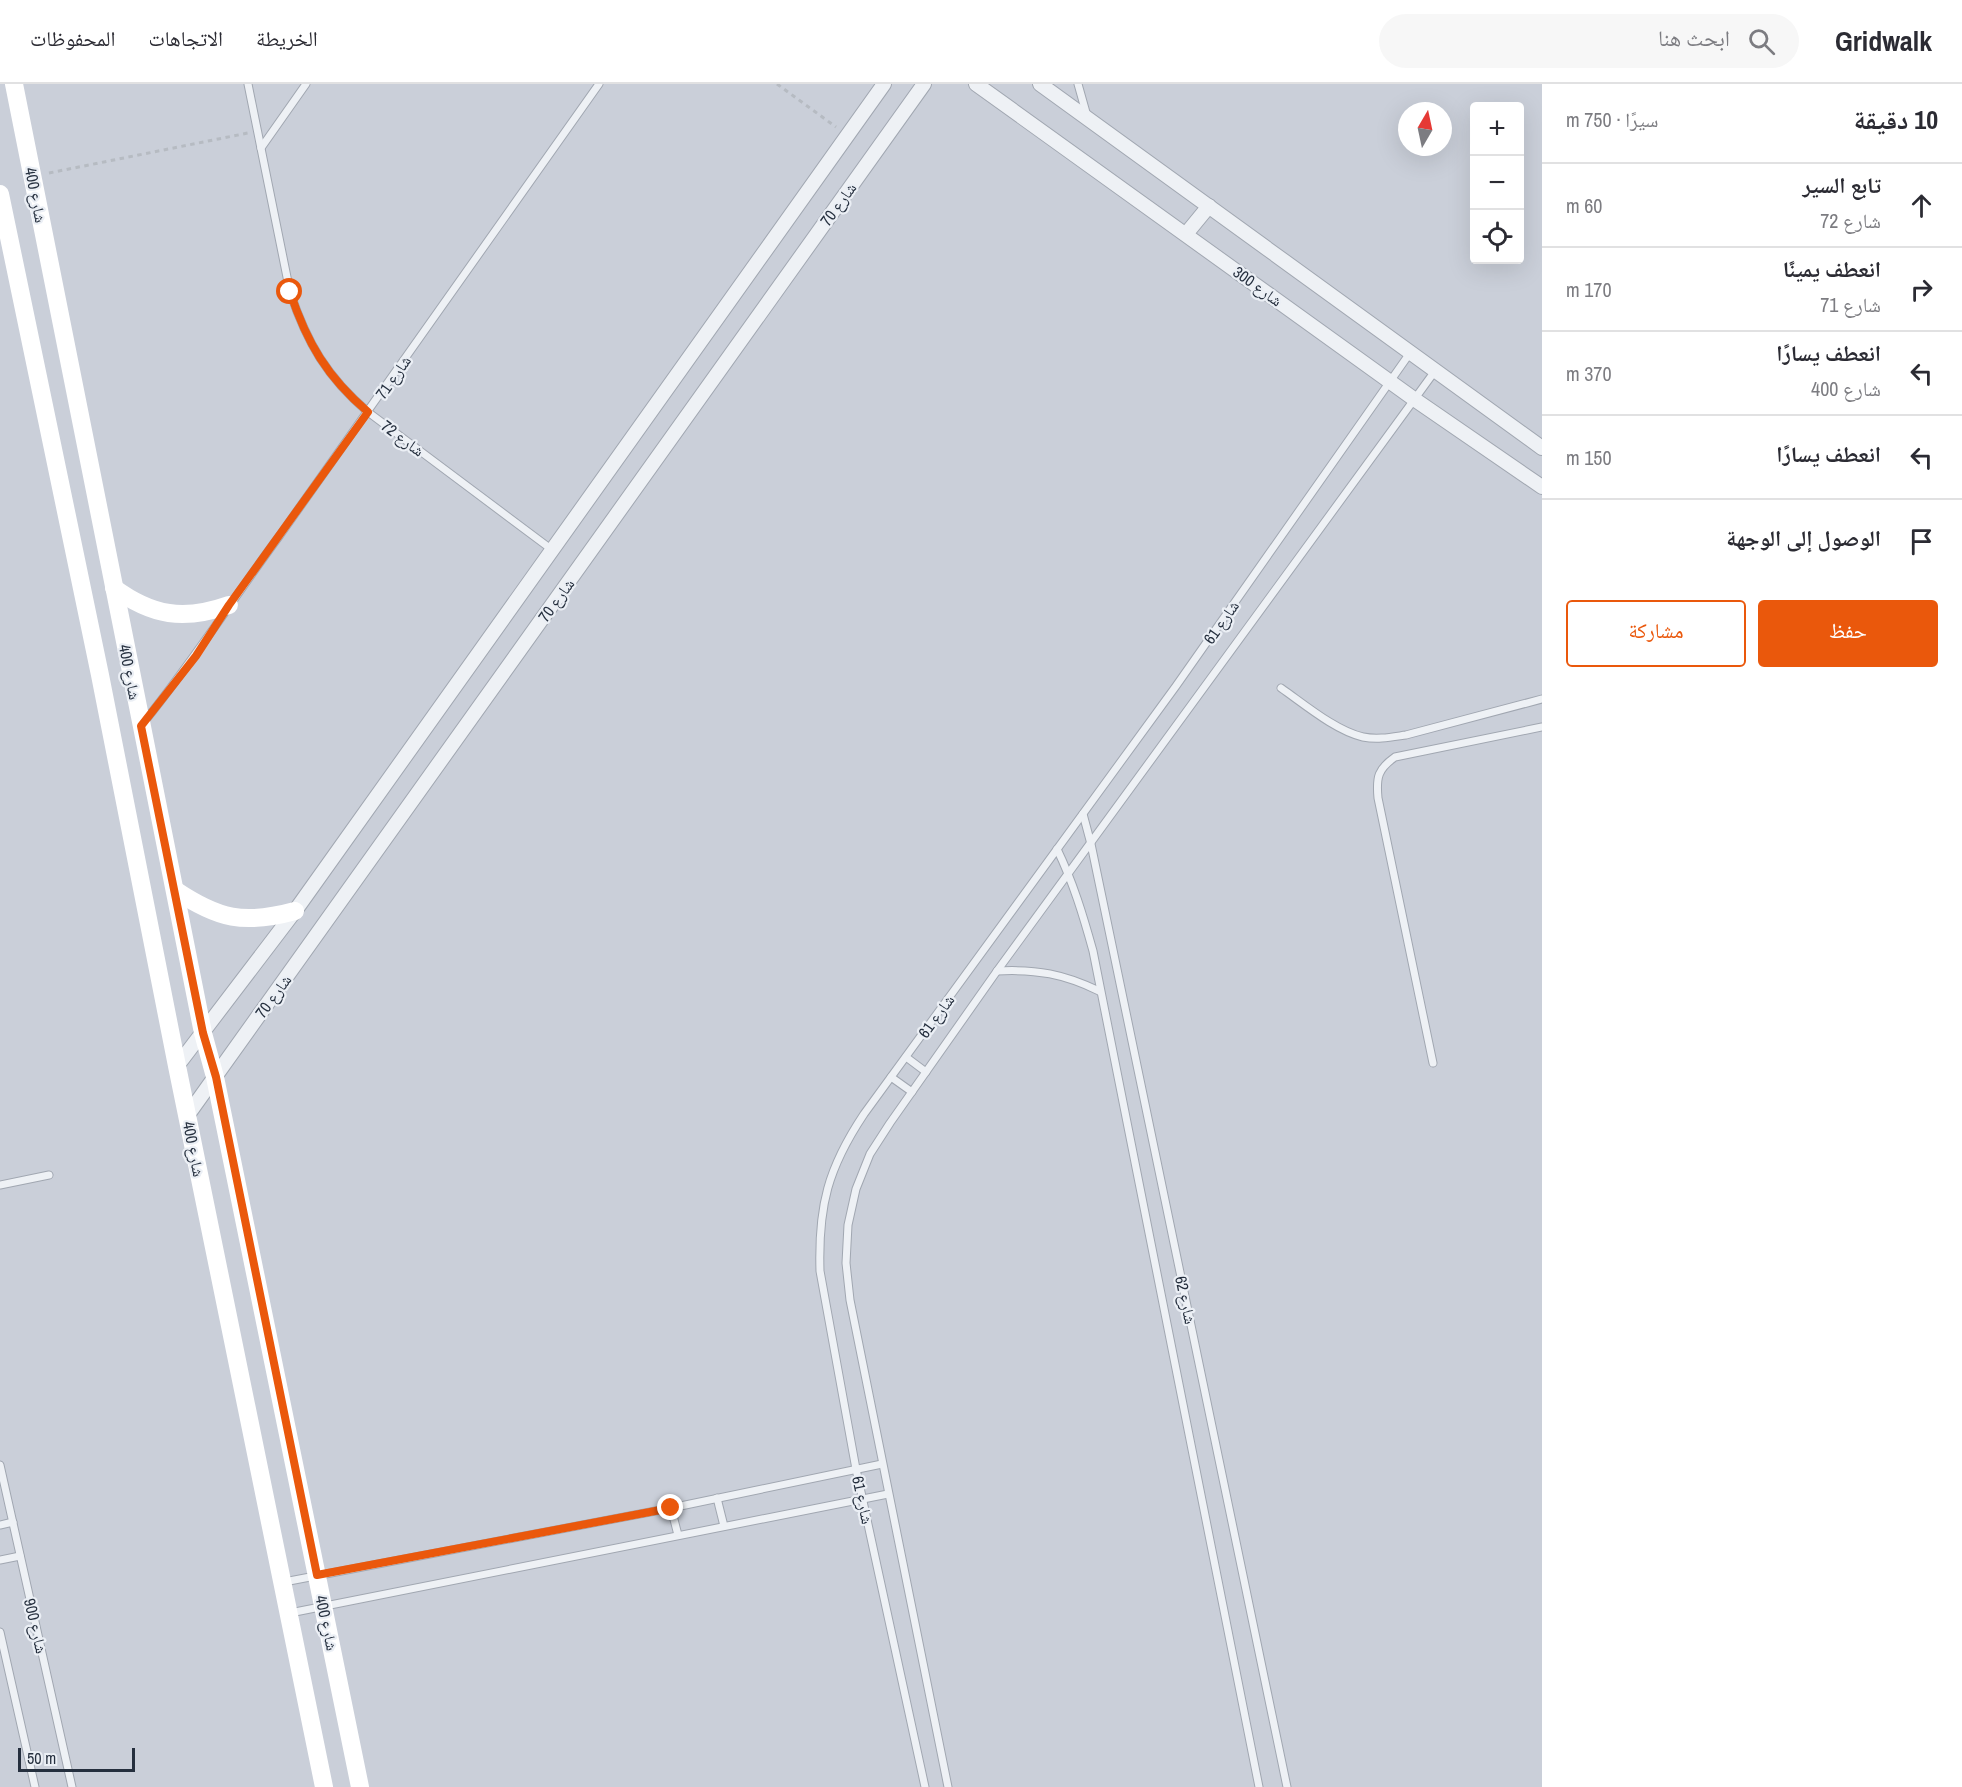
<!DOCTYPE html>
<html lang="ar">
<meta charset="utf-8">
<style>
:root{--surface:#fff;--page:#f7f7f7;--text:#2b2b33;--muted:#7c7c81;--line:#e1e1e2;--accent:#ea580c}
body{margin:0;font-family:"Archivo Narrow","Noto Naskh Arabic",sans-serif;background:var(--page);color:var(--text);direction:rtl}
.controls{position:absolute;right:18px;top:18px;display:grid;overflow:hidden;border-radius:6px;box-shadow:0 6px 24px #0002}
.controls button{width:54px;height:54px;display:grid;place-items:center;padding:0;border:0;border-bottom:2px solid var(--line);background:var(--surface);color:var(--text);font:30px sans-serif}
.compass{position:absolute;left:1398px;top:18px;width:54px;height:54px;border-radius:50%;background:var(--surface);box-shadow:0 6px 24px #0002;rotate:9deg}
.scale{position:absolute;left:18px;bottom:15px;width:117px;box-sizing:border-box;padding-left:6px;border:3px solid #252f3e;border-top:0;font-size:16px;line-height:21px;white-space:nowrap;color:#252f3e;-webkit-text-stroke:4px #ebeff5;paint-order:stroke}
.stop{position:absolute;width:18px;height:18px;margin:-14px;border:4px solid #ea580c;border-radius:50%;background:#fff}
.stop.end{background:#ea580c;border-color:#fff;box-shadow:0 2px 6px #0008}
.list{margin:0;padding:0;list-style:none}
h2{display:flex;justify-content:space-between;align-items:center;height:78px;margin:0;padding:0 24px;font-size:26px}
h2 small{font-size:20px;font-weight:400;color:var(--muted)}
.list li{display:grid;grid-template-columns:39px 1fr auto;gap:18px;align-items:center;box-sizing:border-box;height:84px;padding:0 24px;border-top:2px solid var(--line)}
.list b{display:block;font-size:22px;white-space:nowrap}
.list p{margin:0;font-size:20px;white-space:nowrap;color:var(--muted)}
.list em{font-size:20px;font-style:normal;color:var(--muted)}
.actions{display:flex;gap:12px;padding:18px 24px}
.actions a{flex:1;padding:14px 0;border:2px solid var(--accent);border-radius:6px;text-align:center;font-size:21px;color:var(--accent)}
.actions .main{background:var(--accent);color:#fff}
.icon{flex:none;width:33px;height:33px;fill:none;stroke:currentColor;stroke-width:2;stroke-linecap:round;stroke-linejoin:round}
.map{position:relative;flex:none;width:1542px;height:1703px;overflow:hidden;direction:ltr}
header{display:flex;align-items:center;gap:36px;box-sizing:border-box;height:84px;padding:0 30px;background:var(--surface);border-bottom:2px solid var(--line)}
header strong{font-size:28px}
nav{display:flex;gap:33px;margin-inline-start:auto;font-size:21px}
.search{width:420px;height:54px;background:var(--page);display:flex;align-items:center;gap:15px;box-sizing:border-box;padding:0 21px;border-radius:33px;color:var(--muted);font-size:22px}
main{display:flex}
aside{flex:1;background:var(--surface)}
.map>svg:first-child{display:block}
.built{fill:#cacfd9;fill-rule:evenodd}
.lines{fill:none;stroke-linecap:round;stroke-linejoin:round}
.lane-casing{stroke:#a1a7b1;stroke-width:9}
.street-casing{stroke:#a1a7b1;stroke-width:16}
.path{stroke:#b6bbc2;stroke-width:3;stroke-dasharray:4.5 4.5;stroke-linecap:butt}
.lane{stroke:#eef1f5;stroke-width:7}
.street{stroke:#eef1f5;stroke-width:14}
.secondary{stroke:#fff;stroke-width:18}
.route{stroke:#ea580c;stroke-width:8}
.labels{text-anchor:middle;stroke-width:4.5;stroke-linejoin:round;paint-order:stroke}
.street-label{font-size:16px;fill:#252f3e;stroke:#ebeff5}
</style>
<header>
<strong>Gridwalk</strong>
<div class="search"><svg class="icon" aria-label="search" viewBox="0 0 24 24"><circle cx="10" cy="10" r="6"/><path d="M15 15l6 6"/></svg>ابحث هنا</div>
<nav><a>الخريطة</a><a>الاتجاهات</a><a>المحفوظات</a></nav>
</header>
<main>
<aside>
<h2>10 دقيقة<small>سيرًا · 750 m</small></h2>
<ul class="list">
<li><svg class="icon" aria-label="ahead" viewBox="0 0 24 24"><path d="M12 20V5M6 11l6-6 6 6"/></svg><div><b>تابع السير</b><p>شارع 72</p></div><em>60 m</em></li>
<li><svg class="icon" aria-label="right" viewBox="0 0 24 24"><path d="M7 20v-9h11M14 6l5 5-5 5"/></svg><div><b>انعطف يمينًا</b><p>شارع 71</p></div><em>170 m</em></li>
<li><svg class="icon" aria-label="left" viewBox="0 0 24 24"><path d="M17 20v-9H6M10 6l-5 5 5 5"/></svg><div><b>انعطف يسارًا</b><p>شارع 400</p></div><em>370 m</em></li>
<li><svg class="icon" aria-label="left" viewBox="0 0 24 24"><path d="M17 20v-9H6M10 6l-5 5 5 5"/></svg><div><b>انعطف يسارًا</b></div><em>150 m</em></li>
<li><svg class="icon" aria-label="arrive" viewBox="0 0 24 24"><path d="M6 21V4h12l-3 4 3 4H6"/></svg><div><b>الوصول إلى الوجهة</b></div></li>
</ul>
<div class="actions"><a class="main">حفظ</a><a>مشاركة</a></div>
</aside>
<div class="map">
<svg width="1542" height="1703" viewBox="0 0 1542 1703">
<rect width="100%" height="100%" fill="#dce0e7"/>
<path class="built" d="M0,0H1542V1703H0ZM1474,22H1520V176H1474ZM1407,27H1443V63H1407Z"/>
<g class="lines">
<defs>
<g id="lane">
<path d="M248,0L290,208C307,259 327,293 368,328L551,465"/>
<path d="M1078,0L1087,32"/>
<path d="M261,64L306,0"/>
<path d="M1281,604C1304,620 1336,647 1363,653C1378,656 1392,653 1406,651L1542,615"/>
<path d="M144,638C193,578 234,513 280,451C387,302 493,151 599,0"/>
<path d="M1083,730L1091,760L1287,1703"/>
<path d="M1057,765C1073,798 1083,831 1093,867L1259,1703"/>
<path d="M997,887C1037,885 1064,890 1099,907"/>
<path d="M906,973L926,988"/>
<path d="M1433,979L1378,714C1376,693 1378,685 1395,673L1542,643"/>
<path d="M891,993L912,1008"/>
<path d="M0,1101L49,1091"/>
<path d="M0,1381L72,1703"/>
<path d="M717,1414L724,1442"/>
<path d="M671,1424L678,1451"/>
<path d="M0,1441L13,1438"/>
<path d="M0,1476L20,1472"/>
<path d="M284,1498L671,1424L882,1380"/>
<path d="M290,1529L888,1410"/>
<path d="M0,1548L35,1703"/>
<path d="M925,1703L856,1385L820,1187C818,1122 828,1084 864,1030L1176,602L1410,269"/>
<path d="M948,1703L850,1216L846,1179L848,1141L856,1105L870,1070L890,1039L997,887L1435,287"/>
</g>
<g id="street">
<path d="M976,0L1414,315L1542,403"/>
<path d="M1040,0L1542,364"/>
<path d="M1186,150L1209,122"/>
<path d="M177,982L295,827L884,0"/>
<path d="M187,1032L924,0"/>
</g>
</defs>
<use href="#lane" class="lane-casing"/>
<use href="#street" class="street-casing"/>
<g class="path">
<path d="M777,0L836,43"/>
<path d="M49,89L248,49"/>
</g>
<use href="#lane" class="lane"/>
<use href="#street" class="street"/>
<g class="secondary">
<path d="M14,0L203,949L215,993L360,1703"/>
<path d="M0,110L100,591L177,982L324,1703"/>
<path d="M114,504C152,532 184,537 229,521"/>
<path d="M175,806C218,835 244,841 295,827"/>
</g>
</g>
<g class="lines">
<path class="route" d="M290,208C307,259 327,293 368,328L229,521L196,572L141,642L203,949L216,993L317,1491L671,1424"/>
</g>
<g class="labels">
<g class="street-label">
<text transform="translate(36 111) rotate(79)" y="6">شارع 400</text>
<text transform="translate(838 120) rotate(-54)" y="6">شارع 70</text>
<text transform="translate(1258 202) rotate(36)" y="6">شارع 300</text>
<text transform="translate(393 293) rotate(-55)" y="6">شارع 71</text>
<text transform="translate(403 354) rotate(37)" y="6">شارع 72</text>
<text transform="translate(556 516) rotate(-54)" y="6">شارع 70</text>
<text transform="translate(1221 538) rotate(-55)" y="6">شارع 61</text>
<text transform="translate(130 588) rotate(79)" y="6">شارع 400</text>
<text transform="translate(273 912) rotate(-54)" y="6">شارع 70</text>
<text transform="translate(936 932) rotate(-54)" y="6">شارع 61</text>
<text transform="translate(194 1065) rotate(79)" y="6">شارع 400</text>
<text transform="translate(1186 1216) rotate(78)" y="6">شارع 62</text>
<text transform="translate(863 1416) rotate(78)" y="6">شارع 61</text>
<text transform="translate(327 1539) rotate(78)" y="6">شارع 400</text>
<text transform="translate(36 1542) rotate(77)" y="6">شارع 900</text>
</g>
</g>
</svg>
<div class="controls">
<button>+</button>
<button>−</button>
<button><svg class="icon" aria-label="locate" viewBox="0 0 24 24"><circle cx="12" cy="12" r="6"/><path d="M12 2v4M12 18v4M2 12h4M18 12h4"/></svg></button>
</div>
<svg class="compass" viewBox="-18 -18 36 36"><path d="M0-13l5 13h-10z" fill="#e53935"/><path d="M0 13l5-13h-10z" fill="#7c7c81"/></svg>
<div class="scale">50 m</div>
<div class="stop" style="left:290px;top:208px"></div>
<div class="stop end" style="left:671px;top:1424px"></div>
</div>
</main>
